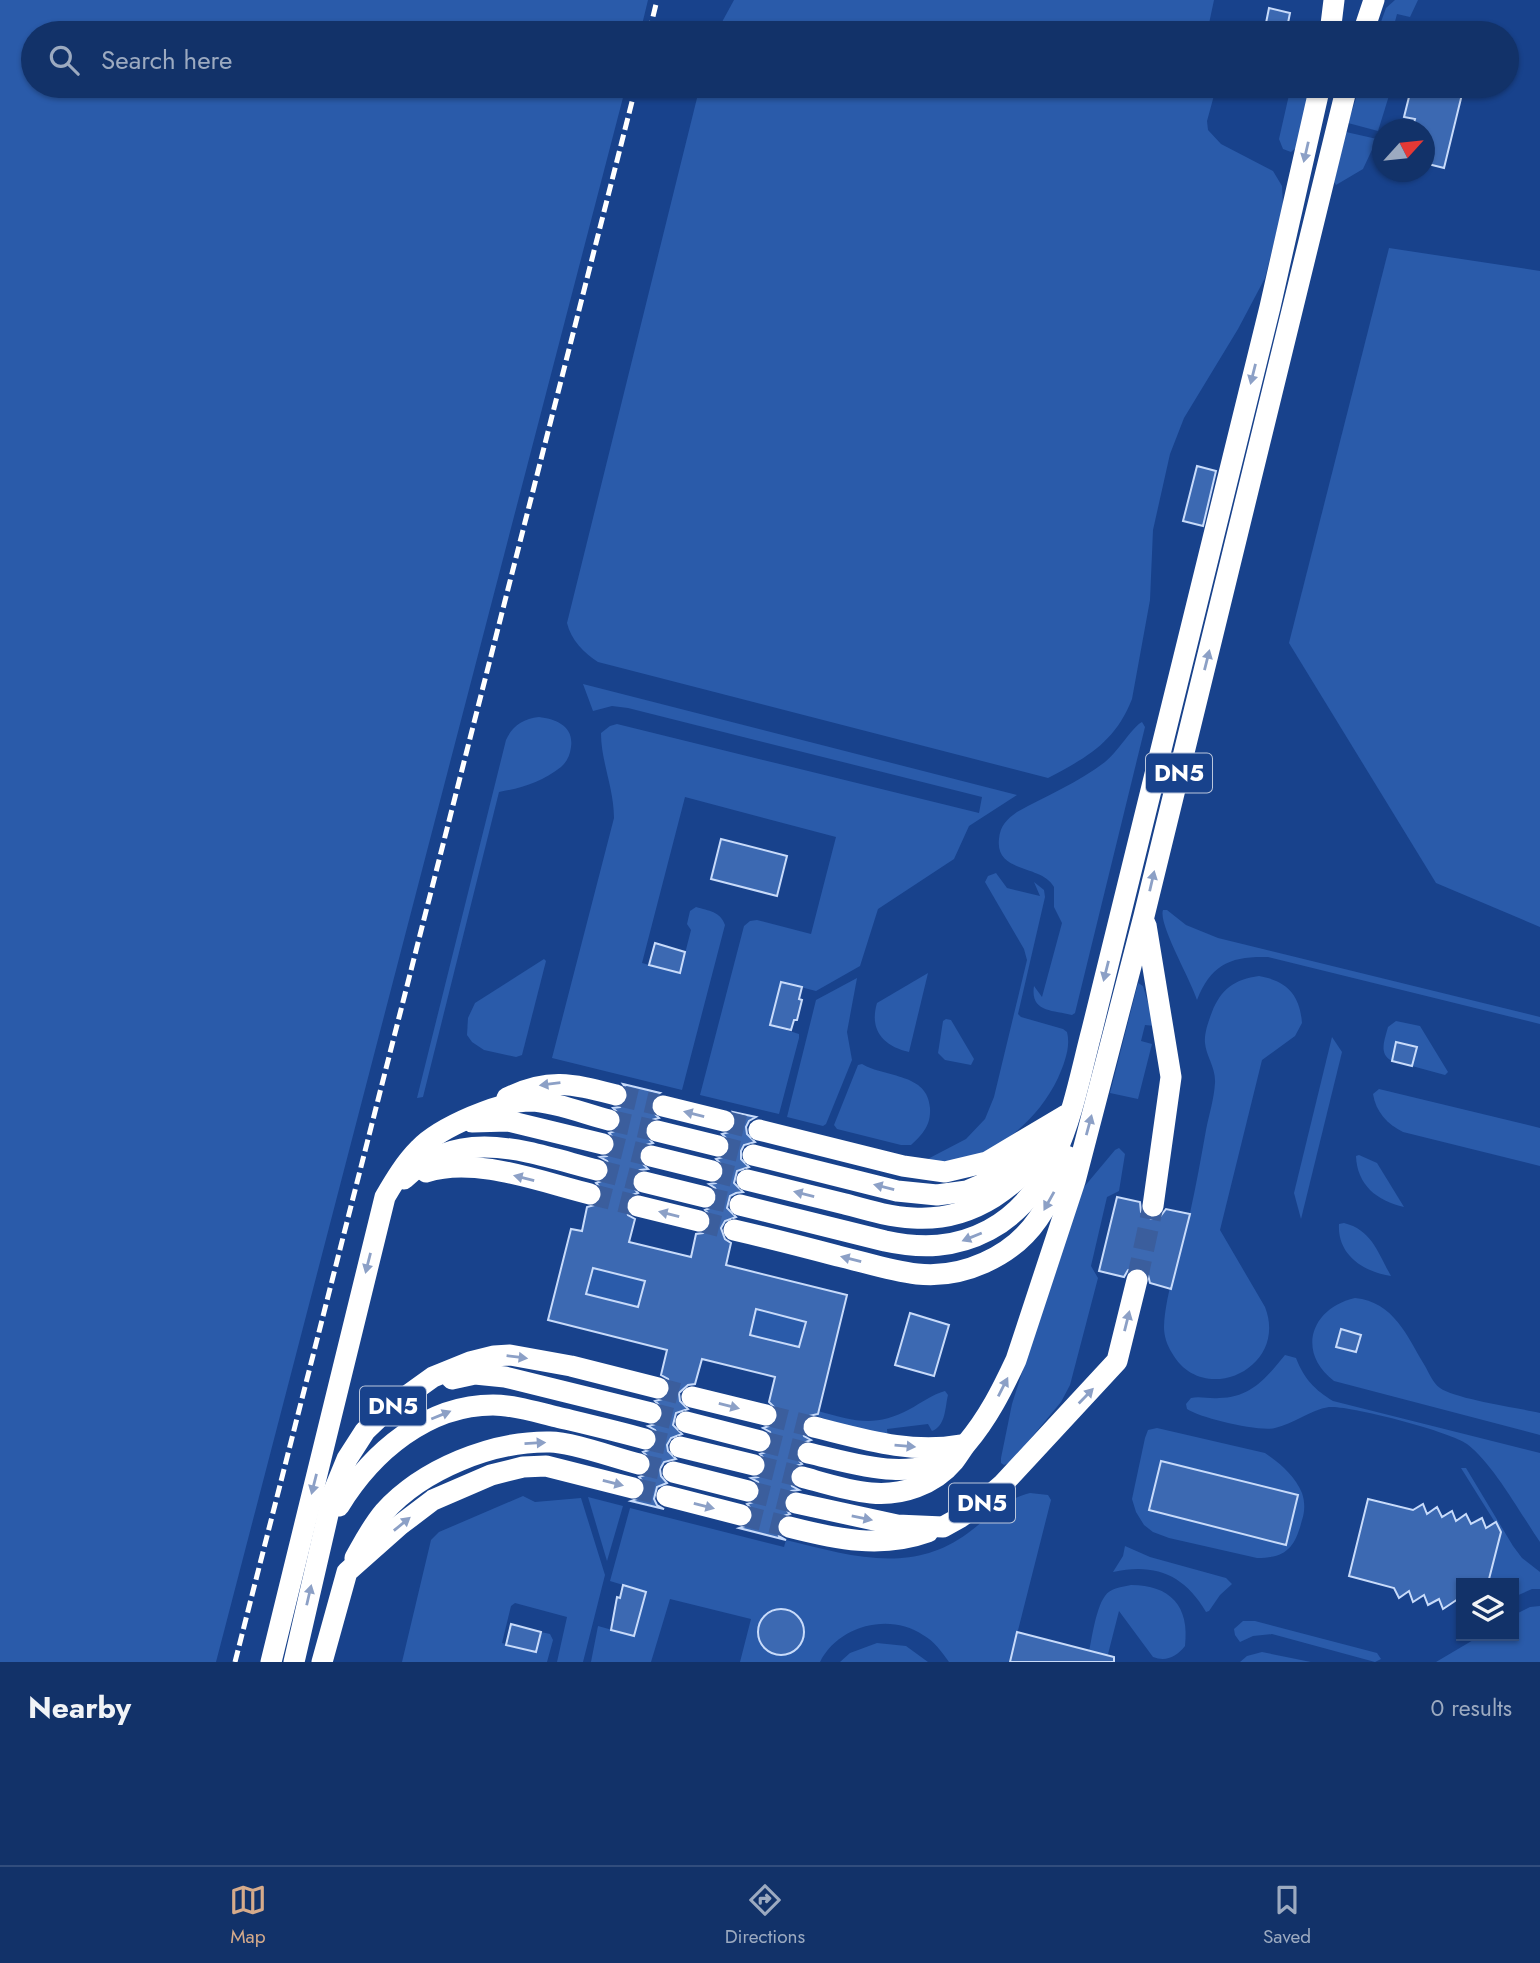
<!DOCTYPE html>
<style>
:root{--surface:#123269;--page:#1f3e71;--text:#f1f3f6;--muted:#9caac0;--line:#314d7d;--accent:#d6ab8b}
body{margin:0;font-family:Jost,sans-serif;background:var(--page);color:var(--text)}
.controls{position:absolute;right:21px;bottom:21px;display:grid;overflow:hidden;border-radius:0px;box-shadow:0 2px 5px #0004}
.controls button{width:63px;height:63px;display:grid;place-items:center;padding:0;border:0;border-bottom:2px solid var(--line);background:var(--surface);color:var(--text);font:35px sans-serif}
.compass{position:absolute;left:1372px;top:119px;width:63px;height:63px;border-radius:50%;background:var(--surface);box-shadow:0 2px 5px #0004;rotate:63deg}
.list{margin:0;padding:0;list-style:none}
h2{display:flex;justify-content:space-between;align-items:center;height:91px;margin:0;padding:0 28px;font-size:30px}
h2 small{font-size:23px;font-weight:400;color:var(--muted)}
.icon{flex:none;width:38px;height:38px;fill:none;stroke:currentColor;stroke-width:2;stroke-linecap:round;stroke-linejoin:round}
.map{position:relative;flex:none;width:1540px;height:1662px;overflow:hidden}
.search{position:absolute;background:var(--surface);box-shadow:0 2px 5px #0004;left:21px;right:21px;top:21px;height:77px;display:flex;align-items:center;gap:18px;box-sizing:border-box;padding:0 24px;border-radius:38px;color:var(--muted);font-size:26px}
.sheet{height:203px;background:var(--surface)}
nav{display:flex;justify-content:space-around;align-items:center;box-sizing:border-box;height:98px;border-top:2px solid var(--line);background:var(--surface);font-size:19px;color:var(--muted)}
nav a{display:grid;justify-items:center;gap:4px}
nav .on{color:var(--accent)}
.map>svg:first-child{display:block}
.green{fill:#2a5baa}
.building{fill:#3c69b2;stroke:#c8dbfa;stroke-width:2;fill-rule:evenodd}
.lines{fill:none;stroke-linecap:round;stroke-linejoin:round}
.highway-tunnel{stroke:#3b5e9d;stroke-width:21;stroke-dasharray:21 10;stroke-linecap:butt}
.highway{stroke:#fff;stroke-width:21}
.rail{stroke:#fff;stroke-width:5;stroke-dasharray:12 5;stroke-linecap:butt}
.oneway{fill:#8ca0c6}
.labels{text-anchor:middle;stroke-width:7;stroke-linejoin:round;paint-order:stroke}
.shield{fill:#18428c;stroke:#bac6dc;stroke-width:2}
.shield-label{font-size:23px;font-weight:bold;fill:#fff}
</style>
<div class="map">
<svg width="1540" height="1662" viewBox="0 0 1540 1662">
<rect width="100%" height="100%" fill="#18428c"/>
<g class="green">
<path d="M0,0H648L640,33H33V86H626L216,1662H0Z"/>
<path d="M734,0H1214L1207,33H716Z"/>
<path d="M1395,0H1418L1410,17L1397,14L1392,33H1377L1386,8Z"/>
<path d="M700,86H1214L1216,88L1207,121L1208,130L1221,144L1273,171L1282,186L1283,206L1265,278L1238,329L1184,418L1170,454L1153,530L1150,600L1132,699C1115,742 1088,757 1048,778L598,662C584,653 571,640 567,623Z"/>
<path d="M1291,86H1310L1297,147L1291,152L1283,149L1279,139Z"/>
<path d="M1360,86H1392L1378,131L1348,123Z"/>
<path d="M1346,132L1377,139L1363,169L1336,185L1334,182Z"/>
<path d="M1389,248L1540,271V927L1436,883L1289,643Z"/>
<path d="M583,684L1017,795L969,826L954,859L878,909L860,966L816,991L781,982L770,1025L799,1034V1038L779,1114L700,1095L744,926L750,921L757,920L811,934L836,837L685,797L642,963L680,973L691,930L687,924L690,911L696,907C709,911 720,911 725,925L682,1090L552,1058L614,818C614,788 601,762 601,733L610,726L617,724L979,813L982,797L628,708L612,706L593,711Z"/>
<path d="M539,717C556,719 574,726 571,747C570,755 567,762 561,767C542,782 522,788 499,792L423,1097L417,1098L506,740C513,725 523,719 539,717Z"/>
<path d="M1142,722L1145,727L1075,1013L1072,1015C1052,1010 1030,1012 1034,986L1042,997L1062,923L1054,907V887C1041,864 995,874 999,839C1000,826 1007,819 1017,812C1046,796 1079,782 1105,762C1117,753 1133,726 1142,722Z"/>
<path d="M996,873L1007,888L1040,896L1034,882L1044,890L1045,897L1018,1014L1021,1017L1063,1029L1067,1032C1071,1047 1064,1064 1058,1078C1037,1122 995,1156 947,1164C939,1165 929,1163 920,1163L966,1139L985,1119L994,1097L1027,960L1024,949L985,882L988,876Z"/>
<path d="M1163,910H1167L1186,925L1218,938L1540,1017V1024L1268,957C1231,956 1211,964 1197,1000C1191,980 1158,924 1163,910Z"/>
<path d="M544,959L546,961L522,1055L516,1057L484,1050L472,1042L467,1035L468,1018L475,1003Z"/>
<path d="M928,973L909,1052C883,1046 869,1030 877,1003Z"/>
<path d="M1259,976C1287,981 1300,995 1302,1023L1295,1036L1262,1060L1220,1230L1265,1307C1289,1368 1203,1408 1172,1353C1167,1345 1164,1336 1164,1327C1165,1293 1182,1248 1190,1213C1196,1186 1201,1158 1206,1130C1209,1115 1214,1099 1215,1083C1216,1068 1206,1056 1205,1043C1204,1033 1209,1020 1212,1012C1221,989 1235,979 1259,976Z"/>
<path d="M857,978L847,1032L852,1060L826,1124L823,1126L787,1117L816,1000Z"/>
<path d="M1138,983L1143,986L1155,1026L1145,1025L1141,1041L1152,1044L1138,1099L1110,1093Z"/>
<path d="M946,1019L951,1020L974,1059L971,1065L945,1060L938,1053L943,1021Z"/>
<path d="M1396,1021L1420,1026L1448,1072L1445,1075L1412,1066L1416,1047L1396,1042L1392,1061C1378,1054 1385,1039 1388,1027Z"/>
<path d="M1332,1037L1342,1052L1301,1219L1294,1193Z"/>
<path d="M862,1064C886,1078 928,1073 930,1108C931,1125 923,1134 911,1145H901L837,1129L834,1125L858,1065Z"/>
<path d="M1379,1089L1540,1128V1166L1403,1132C1387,1124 1376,1112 1373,1094Z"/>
<path d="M1119,1148L1125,1154L1119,1191L1107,1197L1091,1266L1098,1278L1070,1385L1061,1402L1011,1462L1004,1465L1001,1463V1458L1012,1404L1079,1193L1115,1150Z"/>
<path d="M1359,1155L1377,1163L1404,1207C1377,1201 1357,1185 1356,1156Z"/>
<path d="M1344,1223C1372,1230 1378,1253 1391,1276C1364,1272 1337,1255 1339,1224Z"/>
<path d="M593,1268L645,1281L638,1307L586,1294Z"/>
<path d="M1355,1298C1394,1302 1407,1336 1425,1366C1429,1373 1433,1383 1440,1388C1455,1399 1519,1408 1540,1413V1435L1334,1381C1296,1352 1311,1308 1355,1298Z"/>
<path d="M756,1309L806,1322L799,1347L750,1335Z"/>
<path d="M1285,1355L1296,1358C1304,1379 1315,1390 1333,1401L1540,1453V1542C1520,1513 1494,1465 1467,1444C1452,1432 1349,1405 1329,1407C1310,1410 1293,1424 1275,1428C1259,1432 1200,1418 1187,1409L1186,1404L1191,1398C1200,1396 1209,1399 1219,1398C1251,1398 1267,1377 1285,1355Z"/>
<path d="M945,1391L948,1395C945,1407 946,1426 932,1431L928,1424L887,1429L888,1440L817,1416L818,1411C854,1421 875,1428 910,1409C921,1403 933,1394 945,1391Z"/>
<path d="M1157,1428L1265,1453C1280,1463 1295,1476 1302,1493C1305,1502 1305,1511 1302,1520C1295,1547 1287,1558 1257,1558L1169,1538L1153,1532L1144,1525L1136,1512L1132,1499L1145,1438L1148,1430Z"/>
<path d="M1461,1468H1466L1513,1546L1522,1558L1540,1572V1589H1532L1514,1597V1583H1488L1501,1532Z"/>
<path d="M1030,1493L1048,1495L1051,1500L1010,1662H949C942,1652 934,1641 923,1635C889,1612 838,1626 820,1662H740L751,1619L670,1599L651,1662H591L598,1626L634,1636L646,1592L610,1581L630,1508L784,1547L786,1540C849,1555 910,1576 968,1533C990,1517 1002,1500 1030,1493Z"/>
<path d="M523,1496L535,1502L581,1498L605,1575L583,1662H557L567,1617L515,1603L511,1606L502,1643L536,1652L541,1632L550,1634L553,1640L547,1662H402L431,1540L439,1532Z"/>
<path d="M588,1497L623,1506L607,1561Z"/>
<path d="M1125,1546L1150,1557L1226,1578L1232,1584L1220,1595L1209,1611L1206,1612C1184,1574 1154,1563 1113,1572L1123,1556Z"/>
<path d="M1131,1585C1170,1585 1190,1606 1185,1646C1176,1657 1166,1662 1153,1657L1119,1611L1106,1662H1087C1091,1645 1095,1609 1105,1596C1110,1588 1122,1587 1131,1585Z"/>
<path d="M1540,1606V1662H1436L1480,1636H1514V1615L1530,1607Z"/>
<path d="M1243,1621H1255L1377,1653L1381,1659L1375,1662L1272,1634L1253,1636L1240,1642L1235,1635L1234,1629Z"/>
<path d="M877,1643L906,1646L928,1662H840L850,1653Z"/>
<path d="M1262,1652L1311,1662H1240L1247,1656Z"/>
</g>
<g class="building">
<path d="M1269,8L1290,13L1286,33H1264Z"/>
<path d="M1430,86H1464L1444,168L1424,163V130H1412L1415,119L1404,117L1411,89L1428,93Z"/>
<path d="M1197,466L1216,471L1203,526L1183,521Z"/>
<path d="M721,839L787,856L777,896L711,879Z"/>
<path d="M655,943L685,952L680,973L649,965Z"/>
<path d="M781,982L802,987L799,999L802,1000L797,1020H794L791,1030L770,1025Z"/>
<path d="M1396,1042L1417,1047L1412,1066L1392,1061Z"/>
<path d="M623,1084L660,1093L653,1097L650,1104L651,1110L659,1118L648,1121L644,1129L645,1135L653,1143L642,1146L638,1154L639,1160L648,1169L640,1170L634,1173L631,1185L638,1193L629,1196L625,1204L628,1215L635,1219L629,1242L691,1257L696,1234L703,1233L711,1225V1217L705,1210L715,1206L718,1194L715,1188L709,1184L716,1183L724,1175V1167L716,1159L727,1156L731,1150L730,1142L722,1134L733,1131L736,1125L737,1118L733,1112L756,1117L749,1121L746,1127L747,1134L755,1142L744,1145L741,1151V1159L749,1167L737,1171L734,1183L743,1192L736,1193L730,1196L727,1208L736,1217L725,1221L721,1228L725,1239L731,1243L726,1265L847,1295L818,1414L805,1417L801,1424L804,1436L811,1440L798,1445L795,1456L802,1464L793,1467L789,1474L792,1486L799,1490L791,1491L786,1495L783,1506L790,1514L780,1517L776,1525L779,1536L786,1540L739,1528L751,1524L754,1512L747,1504L757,1501L761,1494L758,1482L751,1478L758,1477L764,1474L767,1462L760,1454L769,1451L773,1444L770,1432L763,1428L775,1424L779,1419L778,1411L769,1402L775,1377L702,1359L695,1384L688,1385L679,1393L680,1401L688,1409L676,1413L673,1425L682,1434L671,1438L667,1445L668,1451L676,1459L664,1462L660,1469L661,1476L667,1483L657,1487L654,1499L657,1505L664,1509L631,1501L643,1497L646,1485L639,1477L648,1474L652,1467L651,1460L643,1452L655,1448L658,1436L655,1430L648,1426L660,1423L664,1415L663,1409L655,1401L667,1398L671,1391L668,1379L661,1375L667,1350L548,1320L571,1229L582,1231L587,1207L599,1204L602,1198V1190L596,1183L607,1179L610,1167L607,1161L600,1157L607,1156L616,1148L615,1140L609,1133L618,1130L621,1124V1116L613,1108L620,1107L628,1099V1091ZM593,1268L645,1281L638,1307L586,1294ZM756,1309L806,1322L799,1347L750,1335Z"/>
<path d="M1117,1197L1140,1202L1141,1212L1151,1219L1159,1218L1166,1209L1190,1214L1171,1289L1150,1283L1147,1271L1139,1267L1128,1270L1124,1277L1099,1271Z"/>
<path d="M910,1313L949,1325L934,1376L895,1365Z"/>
<path d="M1341,1329L1361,1335L1356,1352L1336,1347Z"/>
<path d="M1161,1461L1298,1495L1286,1545L1149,1510Z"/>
<path d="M1368,1499L1413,1510L1423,1504L1427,1514L1437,1507L1442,1517L1452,1511L1456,1521L1466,1514L1471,1524L1482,1518L1486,1528L1496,1522L1501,1532L1488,1583H1461V1597L1443,1609L1439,1599L1428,1605L1424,1595L1413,1602L1409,1591L1399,1598L1394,1588L1349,1576Z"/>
<path d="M623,1585L646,1592L634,1636L611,1630L617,1597L620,1598Z"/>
<circle cx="781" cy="1632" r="23"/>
<path d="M511,1624L541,1632L536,1652L506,1645Z"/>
<path d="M1017,1632L1114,1657V1662H1010Z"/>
</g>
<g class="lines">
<g class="highway-tunnel">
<path d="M616,1095L663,1106"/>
<path d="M609,1120L657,1131"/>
<path d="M724,1121L759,1130"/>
<path d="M603,1144L651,1156"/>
<path d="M718,1146L753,1155"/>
<path d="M597,1170L644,1182"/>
<path d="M712,1171L747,1180"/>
<path d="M590,1194L638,1206"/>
<path d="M705,1197L740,1205"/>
<path d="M699,1221L734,1230"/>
<path d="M1137,1280L1153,1206"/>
<path d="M658,1388L692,1397"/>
<path d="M651,1413L686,1422"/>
<path d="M766,1415L814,1427"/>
<path d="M645,1439L680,1447"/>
<path d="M760,1441L808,1453"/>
<path d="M639,1464L673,1472"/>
<path d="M754,1465L802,1477"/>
<path d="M633,1488L667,1496"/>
<path d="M748,1491L796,1503"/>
<path d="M741,1515L789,1527"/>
</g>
<g class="highway">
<path d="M1330,33L1334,0"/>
<path d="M1363,33L1374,0"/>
<path d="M1146,925L1171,1077L1153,1206"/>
<path d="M507,1098C549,1077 573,1084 616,1095"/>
<path d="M663,1106L724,1121"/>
<path d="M472,1122L508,1121L603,1144"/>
<path d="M759,1130L903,1166L945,1172L987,1162L1066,1115"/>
<path d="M657,1131L718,1146"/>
<path d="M753,1155L897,1191L937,1195L967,1191L981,1185L1031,1149"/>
<path d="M651,1156L712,1171"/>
<path d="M426,1172C475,1156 541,1182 590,1194"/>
<path d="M404,1179C461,1124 530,1153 597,1170"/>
<path d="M747,1180C779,1188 812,1196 845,1204C867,1210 890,1217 913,1218C974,1222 1021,1185 1054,1137"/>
<path d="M644,1182L705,1197"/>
<path d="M740,1205L885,1241C922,1249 955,1248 989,1230C1061,1191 1073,1102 1092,1030L1270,307L1320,86"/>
<path d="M638,1206L699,1221"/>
<path d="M734,1230C769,1238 804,1247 838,1256C864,1262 890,1271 917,1274C962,1279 1012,1257 1038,1219C1051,1200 1063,1179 1067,1156"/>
<path d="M452,1379L475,1374L505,1377L651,1413"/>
<path d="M692,1397L766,1415"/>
<path d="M686,1422L760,1441"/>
<path d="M814,1427C863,1439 910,1454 960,1445"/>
<path d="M680,1447L754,1465"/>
<path d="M808,1453C853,1463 911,1484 953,1454"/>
<path d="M673,1472L748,1491"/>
<path d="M802,1477C824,1483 848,1491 871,1493C901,1496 934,1485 954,1461C958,1456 962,1449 966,1444C988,1418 1002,1390 1016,1360L1075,1181L1144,916L1347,86"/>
<path d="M667,1496L741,1515"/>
<path d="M796,1503L897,1525L943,1527L961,1517L981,1503L1003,1484L1117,1361L1137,1280"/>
<path d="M339,1506C372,1452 427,1405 493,1405C514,1405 536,1412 557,1417C586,1424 616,1431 645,1439"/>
<path d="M789,1527C836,1539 881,1549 928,1532"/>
<path d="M355,1558C364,1542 372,1526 384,1512C423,1469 492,1441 550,1442C572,1442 615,1458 639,1464"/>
<path d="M271,1662L385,1197C395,1180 405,1163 419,1149C440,1127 501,1101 531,1101C556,1102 585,1114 609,1120"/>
<path d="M294,1662L333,1493L347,1459L365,1431L387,1410L433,1377L470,1362L494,1356L510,1355L571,1366L658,1388"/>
<path d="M322,1662L347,1572L400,1525L433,1500L491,1475L523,1467L546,1466L633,1488"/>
</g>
<g class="rail">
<path d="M649,33L657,0"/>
<path d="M235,1662L636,86"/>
</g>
</g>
<defs><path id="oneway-solid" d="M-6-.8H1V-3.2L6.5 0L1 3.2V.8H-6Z" transform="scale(1.75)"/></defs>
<g class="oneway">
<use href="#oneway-solid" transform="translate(1306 152) rotate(103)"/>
<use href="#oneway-solid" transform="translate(1253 374) rotate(104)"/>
<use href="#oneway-solid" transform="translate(1207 660) rotate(-76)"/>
<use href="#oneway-solid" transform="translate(1152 881) rotate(-77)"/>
<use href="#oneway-solid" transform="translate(1106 971) rotate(104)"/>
<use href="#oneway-solid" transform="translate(550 1084) rotate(173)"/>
<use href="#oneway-solid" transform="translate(694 1114) rotate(-166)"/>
<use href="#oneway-solid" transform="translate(1089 1125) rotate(-75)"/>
<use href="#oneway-solid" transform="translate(524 1178) rotate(-166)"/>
<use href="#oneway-solid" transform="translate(884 1187) rotate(-166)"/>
<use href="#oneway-solid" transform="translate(804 1194) rotate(-166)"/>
<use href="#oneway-solid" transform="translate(1049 1201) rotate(119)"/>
<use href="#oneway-solid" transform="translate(669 1214) rotate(-166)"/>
<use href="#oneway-solid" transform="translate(972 1237) rotate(158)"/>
<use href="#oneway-solid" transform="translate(851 1259) rotate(-166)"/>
<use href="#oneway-solid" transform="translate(368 1263) rotate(104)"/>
<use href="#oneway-solid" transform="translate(1127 1321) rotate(-76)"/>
<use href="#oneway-solid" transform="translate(517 1357) rotate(7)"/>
<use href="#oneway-solid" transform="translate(1003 1387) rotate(-63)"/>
<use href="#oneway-solid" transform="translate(1086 1396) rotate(-46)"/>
<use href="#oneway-solid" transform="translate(729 1406) rotate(14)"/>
<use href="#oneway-solid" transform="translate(441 1415) rotate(-22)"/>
<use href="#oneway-solid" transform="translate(535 1443) rotate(-3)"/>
<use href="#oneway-solid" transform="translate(905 1446) rotate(5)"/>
<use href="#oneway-solid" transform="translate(613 1483) rotate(14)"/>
<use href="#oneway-solid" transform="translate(314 1484) rotate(104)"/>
<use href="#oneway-solid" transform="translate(704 1506) rotate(14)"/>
<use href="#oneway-solid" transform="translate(862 1518) rotate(11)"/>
<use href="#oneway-solid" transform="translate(402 1524) rotate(-39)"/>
<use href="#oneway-solid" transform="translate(309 1595) rotate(-77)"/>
</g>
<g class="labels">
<g class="shield">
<rect x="1146" y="753.5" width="66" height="39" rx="5"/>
<rect x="360" y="1386.5" width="66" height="39" rx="5"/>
<rect x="949" y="1483.5" width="66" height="39" rx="5"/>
</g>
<g class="shield-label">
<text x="1179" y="781">DN5</text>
<text x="393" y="1414">DN5</text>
<text x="982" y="1511">DN5</text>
</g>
</g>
</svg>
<div class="controls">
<button><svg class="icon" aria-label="layers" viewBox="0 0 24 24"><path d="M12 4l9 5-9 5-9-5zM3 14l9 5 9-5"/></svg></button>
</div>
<svg class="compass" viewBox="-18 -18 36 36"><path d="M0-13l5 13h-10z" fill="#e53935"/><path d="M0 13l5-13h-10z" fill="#9caac0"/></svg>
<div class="search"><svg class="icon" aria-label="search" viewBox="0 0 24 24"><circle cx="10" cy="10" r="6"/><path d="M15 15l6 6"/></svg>Search here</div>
</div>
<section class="sheet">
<h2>Nearby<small>0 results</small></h2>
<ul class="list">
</ul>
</section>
<nav>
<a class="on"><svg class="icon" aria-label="map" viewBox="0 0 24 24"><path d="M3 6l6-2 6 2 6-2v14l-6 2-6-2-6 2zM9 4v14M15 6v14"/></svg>Map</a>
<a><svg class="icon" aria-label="directions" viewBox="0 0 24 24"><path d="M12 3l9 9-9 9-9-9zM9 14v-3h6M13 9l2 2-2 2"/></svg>Directions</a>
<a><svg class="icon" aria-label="saved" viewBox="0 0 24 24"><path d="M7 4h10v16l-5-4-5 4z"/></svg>Saved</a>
</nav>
